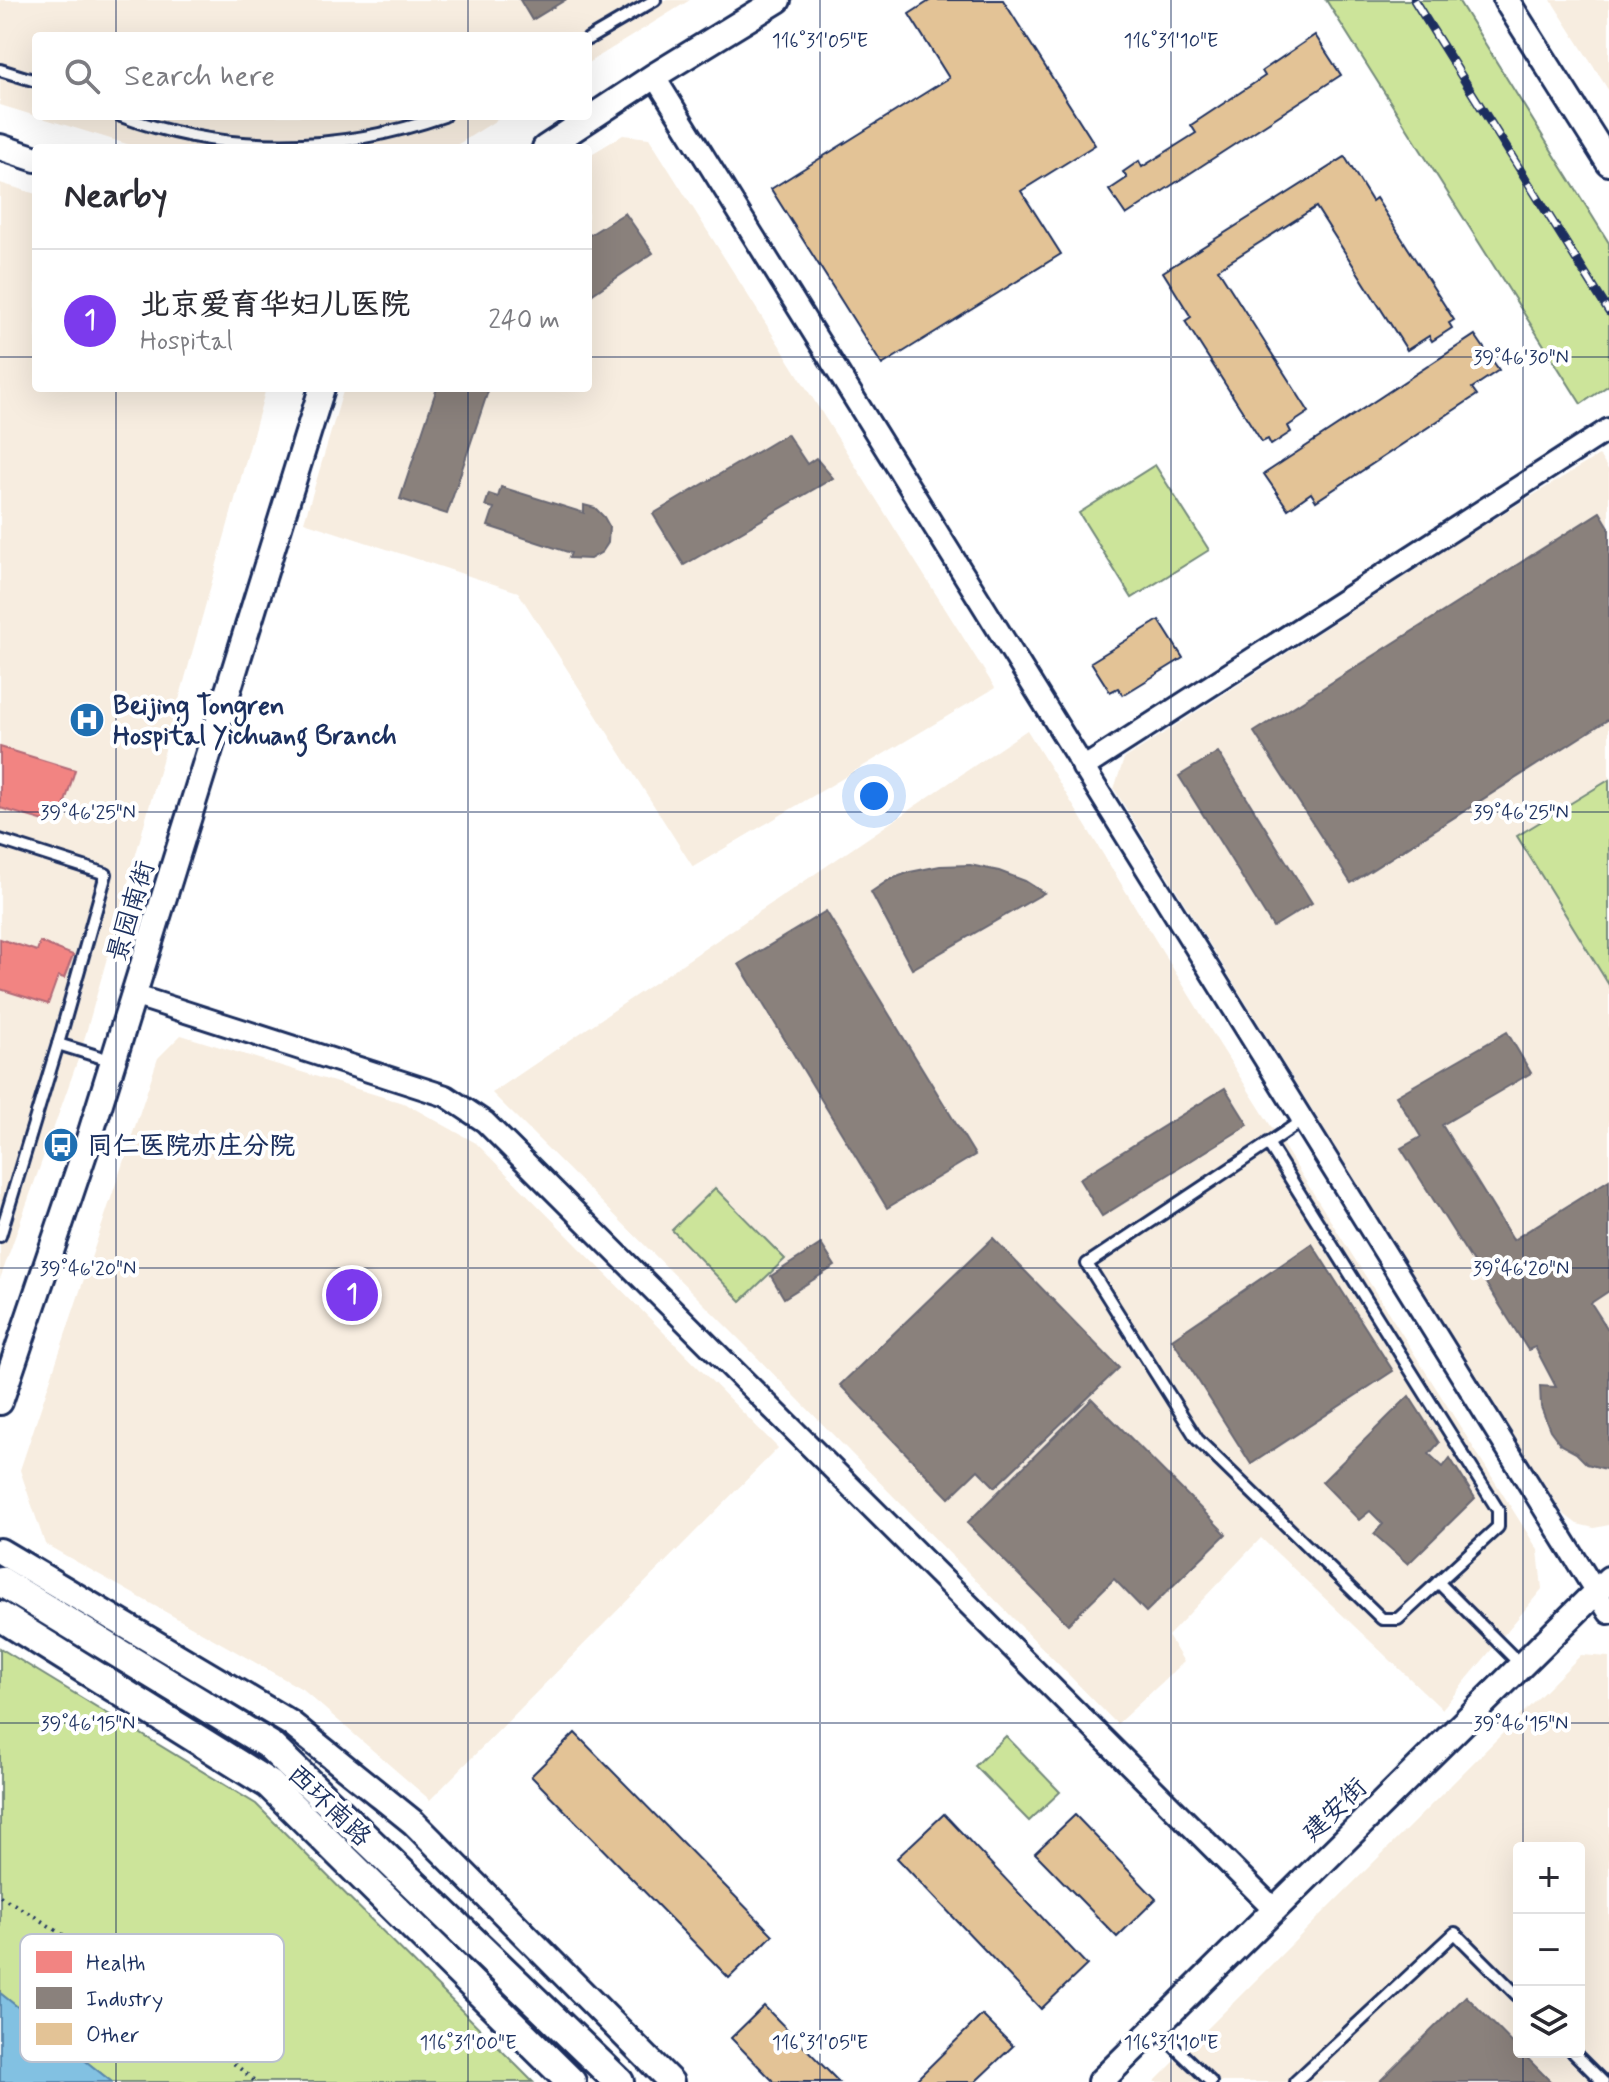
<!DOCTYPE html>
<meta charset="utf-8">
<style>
:root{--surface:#fff;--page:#f2f2f3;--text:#2b2b33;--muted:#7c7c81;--line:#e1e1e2;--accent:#7c3aed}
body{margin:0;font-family:Mynerve,"LXGW WenKai TC",sans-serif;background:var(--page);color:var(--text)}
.controls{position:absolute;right:24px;bottom:24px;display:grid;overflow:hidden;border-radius:8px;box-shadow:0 8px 32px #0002}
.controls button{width:72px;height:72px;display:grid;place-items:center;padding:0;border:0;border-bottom:2px solid var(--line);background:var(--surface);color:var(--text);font:40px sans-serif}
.you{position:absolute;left:874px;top:796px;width:28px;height:28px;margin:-20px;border:6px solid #fff;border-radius:50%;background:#1a73e8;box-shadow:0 0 0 12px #1a73e833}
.badge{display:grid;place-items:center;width:52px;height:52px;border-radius:50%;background:var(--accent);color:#fff;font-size:26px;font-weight:700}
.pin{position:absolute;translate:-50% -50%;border:4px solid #fff;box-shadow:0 2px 8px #0006}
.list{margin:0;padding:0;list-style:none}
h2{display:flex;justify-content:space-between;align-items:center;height:104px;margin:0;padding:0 32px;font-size:34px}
h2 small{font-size:26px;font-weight:400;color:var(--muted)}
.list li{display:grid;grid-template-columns:52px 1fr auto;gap:24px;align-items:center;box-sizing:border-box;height:144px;padding:0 32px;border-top:2px solid var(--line)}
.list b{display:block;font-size:30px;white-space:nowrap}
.list p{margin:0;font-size:26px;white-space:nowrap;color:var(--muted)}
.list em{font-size:26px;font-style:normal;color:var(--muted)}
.icon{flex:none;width:44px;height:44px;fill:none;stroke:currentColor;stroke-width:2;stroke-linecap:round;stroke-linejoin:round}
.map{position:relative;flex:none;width:1609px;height:2082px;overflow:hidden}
.search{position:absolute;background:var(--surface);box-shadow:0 8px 32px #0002;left:32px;top:32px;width:560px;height:88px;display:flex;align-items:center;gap:20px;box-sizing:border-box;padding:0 28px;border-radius:8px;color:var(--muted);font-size:30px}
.panel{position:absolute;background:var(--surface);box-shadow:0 8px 32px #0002;left:32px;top:144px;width:560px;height:248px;border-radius:8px}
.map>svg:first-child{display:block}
.built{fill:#f7ede0;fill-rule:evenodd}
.green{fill:#cce49a;stroke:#748a7c;stroke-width:2}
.water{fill:#82c1e2;stroke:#5987ad;stroke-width:2}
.health{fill:#f28482;stroke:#b26a77;stroke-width:2}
.industry{fill:#8a817c;stroke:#696873;stroke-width:2}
.building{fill:#e3c396;stroke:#1b2f5e;stroke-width:2}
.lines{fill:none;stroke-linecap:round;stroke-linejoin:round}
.service-casing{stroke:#1b2f5e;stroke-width:16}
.minor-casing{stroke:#1b2f5e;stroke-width:26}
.tertiary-casing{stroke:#1b2f5e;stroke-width:30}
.secondary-casing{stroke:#1b2f5e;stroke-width:34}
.path{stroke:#1b2f5e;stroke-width:4;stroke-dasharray:2 6;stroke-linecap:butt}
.service{stroke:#fff;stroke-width:10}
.minor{stroke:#fff;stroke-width:20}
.tertiary{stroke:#fff;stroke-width:24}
.secondary{stroke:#fff;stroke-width:28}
.rail-casing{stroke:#1b2f5e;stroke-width:9}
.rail{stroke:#fff;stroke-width:6;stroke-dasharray:18;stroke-linecap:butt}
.ticks{fill:none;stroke:#1b2f5e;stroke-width:2;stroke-opacity:0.45}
.labels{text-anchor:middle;stroke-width:8;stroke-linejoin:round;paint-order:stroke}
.poi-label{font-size:26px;font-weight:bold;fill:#1b2f5e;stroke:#fff;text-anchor:start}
.street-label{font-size:26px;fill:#1b2f5e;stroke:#fff}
.key{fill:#fff;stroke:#bbc1cf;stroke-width:2}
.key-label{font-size:22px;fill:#1b2f5e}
.ticks-label{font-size:20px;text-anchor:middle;fill:#1b2f5e;stroke:#fff;stroke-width:8;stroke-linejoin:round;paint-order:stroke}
</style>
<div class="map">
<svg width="1609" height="2082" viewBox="0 0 1609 2082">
<rect width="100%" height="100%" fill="#fff"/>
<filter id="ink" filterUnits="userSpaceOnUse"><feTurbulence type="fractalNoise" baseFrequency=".0125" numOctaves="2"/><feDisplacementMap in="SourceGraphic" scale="16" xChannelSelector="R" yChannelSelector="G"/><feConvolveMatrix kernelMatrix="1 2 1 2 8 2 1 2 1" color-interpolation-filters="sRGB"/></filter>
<g filter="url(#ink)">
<g class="built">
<path d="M0,0H690L588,63V36H36V116H503L452,148H140L0,105Z"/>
<path d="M1551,0H1609V91Z"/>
<path d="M623,135L649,138L995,688L693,867L518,592L304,522L344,388H588V156Z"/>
<path d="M0,183L36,194V388H266L81,1051L0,1279Z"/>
<path d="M1599,455L1609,471V1525L1594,1528L1577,1524L1565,1515L1548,1492L1114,789L1124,759L1473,532Z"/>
<path d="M1027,730L1218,1042L1538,1550L1542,1589L1442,1709L1261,1538L1168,1636L1184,1662L1117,1724L741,1341L492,1093Z"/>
<path d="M181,1035L406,1104L476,1143L778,1448L430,1800L302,1689L45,1544L20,1470L158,1058Z"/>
<path d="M1581,1655L1609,1657V2082H1154ZM1519,1848H1579V2052H1519Z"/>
</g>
<g class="green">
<path d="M1326,0H1458L1609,243V385L1581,404Z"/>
<path d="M1155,465L1209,550L1132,598L1079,513Z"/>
<path d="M1609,780V985L1517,836Z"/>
<path d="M715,1188L785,1259L741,1301L672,1230Z"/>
<path d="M0,1648L256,1804L533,2082H112L0,1993Z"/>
<path d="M1006,1736L1060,1792L1029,1821L975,1766Z"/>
</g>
<path class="water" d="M0,1993L112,2082H0Z"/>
<g class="health">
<path d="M0,747L75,770L58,825L0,808Z"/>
<path d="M0,939L37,951L40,942L73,955L64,978L58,976L48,1004L0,989Z"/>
</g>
<g class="industry">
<path d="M520,0H565L532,20Z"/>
<path d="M625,213L653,253L588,297V236Z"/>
<path d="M437,388H489L447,514L400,499Z"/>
<path d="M787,434L807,464L816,458L833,478L684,565L653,514Z"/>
<path d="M501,487L584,513V505L595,508L604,517L609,526L608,543L602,552L590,559L569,558L571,553L488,526L494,508L485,506L489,494L498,497Z"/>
<path d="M1600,512L1609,527V719L1351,883L1254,732Z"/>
<path d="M1218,752L1312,903L1273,927L1179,776Z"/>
<path d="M970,865L999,871L1025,881L1044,893L912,969L871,892L889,880L910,872L940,866Z"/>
<path d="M826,911L975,1155L887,1208L739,964Z"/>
<path d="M1507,1032L1531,1073L1442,1125L1513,1240L1609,1180V1291L1591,1303L1609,1331V1470L1587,1464L1576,1453L1561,1445L1550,1430L1541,1407L1540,1386L1556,1387L1535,1347L1528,1350L1401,1148L1421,1137L1396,1096Z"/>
<path d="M1225,1088L1248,1125L1102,1216L1079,1179Z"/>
<path d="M993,1238L1119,1368L995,1487L978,1470L949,1498L840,1385Z"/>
<path d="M821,1244L835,1266L784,1298L771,1276Z"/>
<path d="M1312,1244L1393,1371L1251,1464L1172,1339Z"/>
<path d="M1409,1396L1439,1443L1429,1454L1443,1467L1450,1458L1475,1498L1408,1564L1374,1534L1383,1524L1370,1511L1359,1520L1322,1482Z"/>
<path d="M1092,1399L1226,1534L1146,1612L1114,1579L1068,1624L967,1523Z"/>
<path d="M1466,1996L1551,2082H1379Z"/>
</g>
<g class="building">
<path d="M931,0H1003L1095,145L1021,191L1061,254L882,365L771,189L949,78L909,14Z"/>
<path d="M1315,35L1341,75L1126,215L1109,190L1127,178L1123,172L1139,161L1142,167L1196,133L1191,125L1265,76L1262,71Z"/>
<path d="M1345,157L1372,201L1376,198L1454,320L1449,323L1452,328L1432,341L1429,336L1407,350L1316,207L1218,269L1309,412L1288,426L1291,432L1271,445L1268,439L1262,442L1185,321L1191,317L1163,272Z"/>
<path d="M1475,335L1499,370L1472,388L1477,395L1316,501L1311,493L1288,509L1264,474Z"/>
<path d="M1159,620L1183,658L1123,695L1118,688L1110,692L1091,662Z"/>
<path d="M575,1733L773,1935L729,1978L531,1776Z"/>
<path d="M944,1814L1087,1965L1041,2009L897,1858Z"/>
<path d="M1075,1815L1156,1899L1117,1937L1035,1853Z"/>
<path d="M764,2006L839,2082H774L731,2038Z"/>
<path d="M982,2015L1013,2046L975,2082H914Z"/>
</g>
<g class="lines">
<defs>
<g id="service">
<path d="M588,39L655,0"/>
<path d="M0,70L36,81"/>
<path d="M121,116C227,155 338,153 444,116"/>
<path d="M0,840L106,874L58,1044L113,1061"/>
<path d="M1268,1143L1498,1510V1527L1398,1619H1382L1197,1439L1087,1264L1278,1137L1303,1120"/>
<path d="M0,1236L58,1044"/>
<path d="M1438,1582L1521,1665"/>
<path d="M1156,2029L1211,2082"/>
<path d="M1573,2052L1603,2082"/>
<path d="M1295,2082L1455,1933L1519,1997"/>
</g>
<g id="minor">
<path d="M654,76L1609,1613"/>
<path d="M1083,768L1609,429"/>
<path d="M133,995L446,1096L485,1122L1273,1908"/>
</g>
<g id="tertiary">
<path d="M1506,0L1609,163"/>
<path d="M0,147L36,159"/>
<path d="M545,148L654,76L778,0"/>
<path d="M0,1402L87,1145L322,388"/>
<path d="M0,1551L290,1723L414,1823L671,2082"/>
<path d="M1100,2082L1609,1579"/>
</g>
<g id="secondary">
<path d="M0,1581L269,1745L619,2082"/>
<path d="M0,1616L269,1784L571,2082"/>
</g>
</defs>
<use href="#service" class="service-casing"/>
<use href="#minor" class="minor-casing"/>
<use href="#tertiary" class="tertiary-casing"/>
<use href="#secondary" class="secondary-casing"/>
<path class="path" d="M0,1896C92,1949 175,2014 256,2082"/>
<use href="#service" class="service"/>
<use href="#minor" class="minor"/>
<use href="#tertiary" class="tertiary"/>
<use href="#secondary" class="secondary"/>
<defs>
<path id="rail" d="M1414,0L1609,312"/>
</defs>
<use href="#rail" class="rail-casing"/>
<use href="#rail" class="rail"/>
</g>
</g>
<path class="ticks" d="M116,0V36M468,0V36M820,0V2082M1171,0V2082M1523,0V1848M116,116V148M468,116V148M0,357H36M588,357H1609M116,388V2082M468,388V2082M0,812H1609M0,1268H1609M0,1723H1609M1523,2052V2082"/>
<defs>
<symbol id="hospital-disc" viewBox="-11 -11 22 22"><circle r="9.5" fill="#1f6fb2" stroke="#fff"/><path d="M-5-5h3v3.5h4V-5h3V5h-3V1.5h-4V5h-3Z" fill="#fff"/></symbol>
<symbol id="bus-disc" viewBox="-11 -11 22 22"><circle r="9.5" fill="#1f6fb2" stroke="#fff"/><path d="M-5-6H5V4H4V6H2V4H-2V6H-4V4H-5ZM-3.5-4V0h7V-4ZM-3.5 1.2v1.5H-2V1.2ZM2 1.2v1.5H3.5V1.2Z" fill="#fff"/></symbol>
</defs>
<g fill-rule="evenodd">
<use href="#hospital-disc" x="67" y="700" width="40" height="40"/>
<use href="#bus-disc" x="41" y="1125" width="40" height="40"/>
</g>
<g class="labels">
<g class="poi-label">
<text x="113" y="714">Beijing Tongren<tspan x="113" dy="30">Hospital Yichuang Branch</tspan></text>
<text x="87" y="1154">同仁医院亦庄分院</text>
</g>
<g class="street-label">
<text transform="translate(130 911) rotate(-73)" y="9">景园南街</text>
<text transform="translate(330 1805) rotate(44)" y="9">西环南路</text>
<text transform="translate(1334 1809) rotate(-44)" y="9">建安街</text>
</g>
</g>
<rect x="20" y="1934" width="264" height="128" rx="12" class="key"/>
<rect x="36" y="1951" width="36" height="22" fill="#f28482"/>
<rect x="36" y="1987" width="36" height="22" fill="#8a817c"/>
<rect x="36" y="2023" width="36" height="22" fill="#e3c396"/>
<g class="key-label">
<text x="86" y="1970">Health</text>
<text x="86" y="2006">Industry</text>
<text x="86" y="2042">Other</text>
</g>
<g class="ticks-label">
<text x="820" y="47">116°31'05"E</text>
<text x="1171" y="47">116°31'10"E</text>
<text x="1521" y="364">39°46'30"N</text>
<text x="88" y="819">39°46'25"N</text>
<text x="1521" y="819">39°46'25"N</text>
<text x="88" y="1275">39°46'20"N</text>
<text x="1521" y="1275">39°46'20"N</text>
<text x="88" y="1730">39°46'15"N</text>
<text x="1521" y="1730">39°46'15"N</text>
<text x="468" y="2049">116°31'00"E</text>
<text x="820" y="2049">116°31'05"E</text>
<text x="1171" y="2049">116°31'10"E</text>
</g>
</svg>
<div class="controls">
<button>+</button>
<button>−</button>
<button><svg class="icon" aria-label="layers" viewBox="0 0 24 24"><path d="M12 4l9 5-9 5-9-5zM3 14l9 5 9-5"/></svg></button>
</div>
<div class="you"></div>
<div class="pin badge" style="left:352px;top:1295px">1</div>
<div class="search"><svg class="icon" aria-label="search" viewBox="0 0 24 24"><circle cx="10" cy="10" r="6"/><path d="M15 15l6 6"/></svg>Search here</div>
<section class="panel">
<h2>Nearby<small></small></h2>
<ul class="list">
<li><span class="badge">1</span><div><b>北京爱育华妇儿医院</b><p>Hospital</p></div><em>240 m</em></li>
</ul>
</section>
</div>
